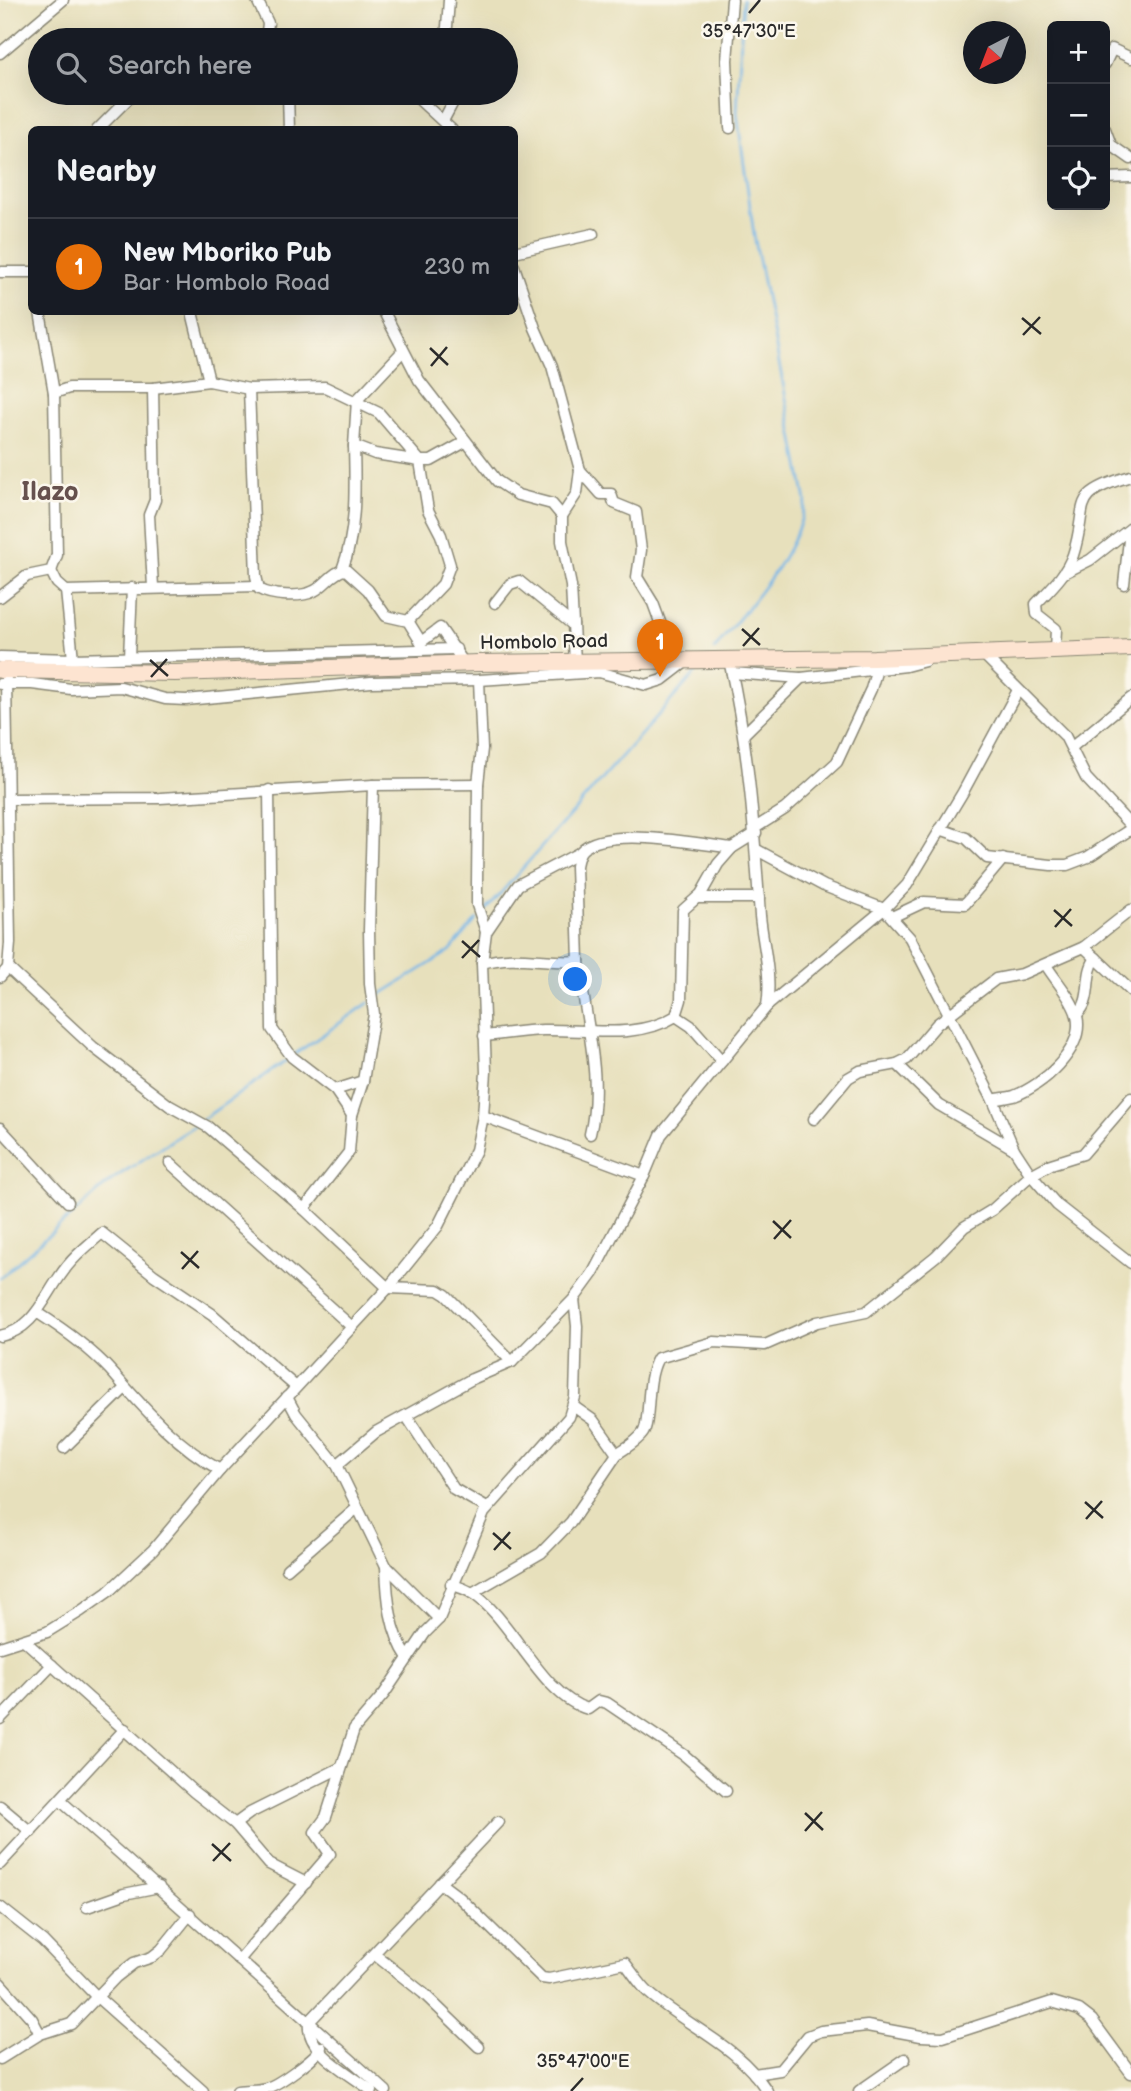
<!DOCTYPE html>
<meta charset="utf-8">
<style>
:root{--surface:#171b24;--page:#20242c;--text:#f1f3f6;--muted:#9ea1a6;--line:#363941;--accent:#b45309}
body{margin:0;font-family:"Balsamiq Sans",sans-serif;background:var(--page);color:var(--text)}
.controls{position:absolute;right:21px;top:21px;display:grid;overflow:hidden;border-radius:10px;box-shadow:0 7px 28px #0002}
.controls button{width:63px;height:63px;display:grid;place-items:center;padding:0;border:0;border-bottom:2px solid var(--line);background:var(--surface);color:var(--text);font:35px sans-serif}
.compass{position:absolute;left:963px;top:21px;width:63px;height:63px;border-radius:50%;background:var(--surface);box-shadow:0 7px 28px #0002;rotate:222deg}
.you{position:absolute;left:576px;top:980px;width:24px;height:24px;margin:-18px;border:5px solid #fff;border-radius:50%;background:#1a73e8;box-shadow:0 0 0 10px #1a73e833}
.badge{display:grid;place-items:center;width:46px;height:46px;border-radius:50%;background:var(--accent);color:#fff;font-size:23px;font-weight:700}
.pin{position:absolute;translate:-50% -58px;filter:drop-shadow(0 2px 4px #0008)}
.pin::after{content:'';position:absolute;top:37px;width:24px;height:21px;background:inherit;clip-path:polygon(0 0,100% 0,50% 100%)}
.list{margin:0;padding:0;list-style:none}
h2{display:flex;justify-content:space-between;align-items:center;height:91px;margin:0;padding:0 28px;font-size:30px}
h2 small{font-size:23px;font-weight:400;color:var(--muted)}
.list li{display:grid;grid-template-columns:46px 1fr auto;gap:21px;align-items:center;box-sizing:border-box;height:98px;padding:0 28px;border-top:2px solid var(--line)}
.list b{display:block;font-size:26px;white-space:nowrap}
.list p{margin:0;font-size:23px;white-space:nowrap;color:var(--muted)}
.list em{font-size:23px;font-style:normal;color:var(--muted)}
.icon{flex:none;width:38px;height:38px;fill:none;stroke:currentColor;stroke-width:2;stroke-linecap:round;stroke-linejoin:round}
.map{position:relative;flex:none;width:1131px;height:2091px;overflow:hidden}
.search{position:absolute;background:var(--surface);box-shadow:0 7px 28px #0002;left:28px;top:28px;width:490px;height:77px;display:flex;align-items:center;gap:18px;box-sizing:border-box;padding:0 24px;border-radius:38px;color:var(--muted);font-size:26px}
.panel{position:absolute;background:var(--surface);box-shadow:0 7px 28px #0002;left:28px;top:126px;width:490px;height:189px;border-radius:10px}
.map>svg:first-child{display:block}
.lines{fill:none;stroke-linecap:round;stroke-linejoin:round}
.stream{stroke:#73b5e8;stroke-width:2.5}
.street-casing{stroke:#898674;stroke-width:13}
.secondary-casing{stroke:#898674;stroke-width:18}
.street{stroke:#fff;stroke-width:10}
.secondary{stroke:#fde4d1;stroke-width:16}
.ticks{fill:none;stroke:#2b2b2b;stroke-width:2.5}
.labels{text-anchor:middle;stroke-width:5;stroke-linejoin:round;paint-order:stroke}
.street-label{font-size:19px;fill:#2b2b2b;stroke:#fbf7ec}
.district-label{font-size:26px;font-weight:bold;fill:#66514e;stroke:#fbf7ec}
.ticks-label{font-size:18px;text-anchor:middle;fill:#2b2b2b;stroke:#fbf7ec;stroke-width:5;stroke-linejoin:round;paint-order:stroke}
</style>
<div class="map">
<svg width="1131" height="2091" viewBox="0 0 1131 2091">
<rect width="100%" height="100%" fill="#fbf7ec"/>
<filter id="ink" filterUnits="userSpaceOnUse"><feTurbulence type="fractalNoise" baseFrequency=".0143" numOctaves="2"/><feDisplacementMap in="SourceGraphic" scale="14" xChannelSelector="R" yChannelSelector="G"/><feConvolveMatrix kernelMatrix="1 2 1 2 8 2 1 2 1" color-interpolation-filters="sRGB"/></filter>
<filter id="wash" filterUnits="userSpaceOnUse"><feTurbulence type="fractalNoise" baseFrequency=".00686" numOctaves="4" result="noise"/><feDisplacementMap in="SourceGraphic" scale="28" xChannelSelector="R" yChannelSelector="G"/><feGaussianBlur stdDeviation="1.57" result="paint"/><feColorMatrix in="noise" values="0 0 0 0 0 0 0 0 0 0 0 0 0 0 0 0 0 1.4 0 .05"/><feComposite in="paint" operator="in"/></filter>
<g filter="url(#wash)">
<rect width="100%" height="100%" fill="#e7e0bc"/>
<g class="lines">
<g class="stream">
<path d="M714,650C749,604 795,559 806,501L754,235L737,113L743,0"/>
<path d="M484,912L699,669"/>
<path d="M375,998L450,951L477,919"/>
<path d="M295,1054L370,1002"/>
<path d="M203,1119L290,1058"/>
<path d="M0,1278L113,1179L195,1125"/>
</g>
</g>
</g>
<g filter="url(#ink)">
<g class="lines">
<defs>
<g id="street">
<path d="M257,0L268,23L266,40"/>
<path d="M446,40L449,0"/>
<path d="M0,53L63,0"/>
<path d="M1105,64L1112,49L1131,58"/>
<path d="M288,93L289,130"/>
<path d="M412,93L452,130"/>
<path d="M443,121L458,93"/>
<path d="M730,128L727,60L732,0"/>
<path d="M1105,129L1111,145L1131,159"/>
<path d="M97,130L134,93"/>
<path d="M1105,178L1131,177"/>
<path d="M514,252L593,234"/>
<path d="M514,266L535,328L552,366L580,470L577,493L562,516"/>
<path d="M0,272H32"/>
<path d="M192,312L209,381"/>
<path d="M384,312L419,380L497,481L518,495L552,504L562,516V541L571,586L575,662"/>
<path d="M402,352L357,400L354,446L375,454L420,461L428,510L441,535L450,565L443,584L408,621"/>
<path d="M249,389L256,576L259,589C271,596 301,598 314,591C325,586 334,570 346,570L368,590L386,616L408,621L421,642L440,628L464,663"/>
<path d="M54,393L69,388H153L209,381L249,389L325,387L379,413L420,461H431L465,442"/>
<path d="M580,470L601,494H611L614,503L636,512L641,550L637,577L653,603L674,660"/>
<path d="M342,570C357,531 355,487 354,446"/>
<path d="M51,571L57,583L66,591L257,586"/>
<path d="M1064,573L1090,560L1131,528"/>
<path d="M1124,584L1130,531"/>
<path d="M153,587L149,515L155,500L153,388"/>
<path d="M66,591L73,659"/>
<path d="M0,597L27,576L51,571L57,555L54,393L40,312"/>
<path d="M495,603L510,584L519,581L573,625"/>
<path d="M1055,651L1056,629L1037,614L1036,604C1050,589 1066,575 1073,555C1090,504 1066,495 1131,476"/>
<path d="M983,654L1065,736L1086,778L1131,826"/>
<path d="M0,657L73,659L456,649"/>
<path d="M129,657L132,588"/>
<path d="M732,673L801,678"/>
<path d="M479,680L482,749L478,784L477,882V905L486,932"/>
<path d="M0,684H32L71,689L121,687L165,699L186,700L371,682L479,680L599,672L646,685L662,680L688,660"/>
<path d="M744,734L801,678L906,666L925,661"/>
<path d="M1072,747L1131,698"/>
<path d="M373,785L369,930L370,984L374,1014L363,1081L352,1115L349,1152L304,1209L388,1288L438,1290L446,1295L512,1362"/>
<path d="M269,790L272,1029L292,1057L335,1090L352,1115"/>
<path d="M9,799L160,798L373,785L478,784"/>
<path d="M755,828L785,809L837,762L871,689L877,669"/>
<path d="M940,829L966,838L987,858L1051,865H1067L1088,857L1131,829"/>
<path d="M757,850L824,886L884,909L910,938L993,1100L1014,1149L1031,1175L1057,1205L1131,1263"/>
<path d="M697,898H759"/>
<path d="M892,917L924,902L965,904L1003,859"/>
<path d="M1084,947L1131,991"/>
<path d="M579,961L576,866C577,861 578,855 581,851C604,825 700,844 732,848"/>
<path d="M482,963C516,953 545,964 579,961C584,1018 604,1077 590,1134"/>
<path d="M8,968L93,1047L170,1106L208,1127L304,1209"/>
<path d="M0,977L8,968L10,943L6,679"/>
<path d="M767,1006L884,909L907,885L963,792L1018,690"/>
<path d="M1077,1014C1094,1000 1083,975 1096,958"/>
<path d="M676,1016L691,1026L722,1061"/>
<path d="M484,1036C503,1034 523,1031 543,1030C588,1029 637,1040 676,1016L681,1000L683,910L701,894L718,864L732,848L756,833"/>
<path d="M897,1064L939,1105L1014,1149"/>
<path d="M335,1090L363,1081"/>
<path d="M993,1100C1000,1098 1007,1098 1014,1096C1042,1086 1085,1049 1077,1016C1073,999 1055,980 1046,965"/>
<path d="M483,1116L644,1176"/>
<path d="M814,1119L848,1078L860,1071L897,1064L907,1059L937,1024L996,979L1022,974L1084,947L1131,910"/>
<path d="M0,1128L68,1202"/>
<path d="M170,1163L352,1327"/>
<path d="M38,1313C63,1329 90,1348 110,1370C143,1407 175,1445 220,1470"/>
<path d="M0,1336C33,1330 43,1300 60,1276C71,1259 87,1246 102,1233L154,1275L212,1314L296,1387"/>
<path d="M287,1397L296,1414L337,1465L376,1432L472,1379L512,1362L574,1299L593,1273L644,1176L661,1135L767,1006C772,975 763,946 760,916C754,827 749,748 729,660"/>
<path d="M407,1417L454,1489L487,1508"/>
<path d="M64,1448L124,1389"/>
<path d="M617,1454C625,1448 637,1442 643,1433C651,1421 645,1380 658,1358L714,1342L765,1345L817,1322L866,1312L936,1256L964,1227L992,1210L1031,1175L1051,1164L1083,1154L1131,1098"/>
<path d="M337,1465L386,1566L439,1619"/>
<path d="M386,1566C387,1597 390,1632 408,1658"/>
<path d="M287,1569L357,1508"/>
<path d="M451,1584C458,1587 466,1589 472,1593C511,1617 542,1697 588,1709L599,1701L607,1703L684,1755L726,1791"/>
<path d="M472,1593L541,1553L571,1522L617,1454L593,1420L573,1406"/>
<path d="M25,1641L194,1792L235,1824L269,1864L306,1883"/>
<path d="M0,1647L47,1632L81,1611L108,1592L153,1550L220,1470L388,1288L438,1226L476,1150L483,1116L486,1072L482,963L486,932L518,885L579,853"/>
<path d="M0,1719L52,1665"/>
<path d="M61,1801L386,2091"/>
<path d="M0,1806L31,1832"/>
<path d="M235,1824L250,1813L340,1768"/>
<path d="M0,1864L125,1729"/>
<path d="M440,1883L460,1898L542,1978L549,1979L625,1963C633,1973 640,1985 649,1993C688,2027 739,2046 767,2091"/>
<path d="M0,1907L43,1941L97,1997L203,2091"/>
<path d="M87,1907L124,1894L159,1887"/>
<path d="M374,1954L423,1993L479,2047"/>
<path d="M239,1960L330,1854L315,1832L326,1817L354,1729L384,1694L425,1633L439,1619L484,1513L569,1417L575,1397L577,1326L574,1299"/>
<path d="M0,1983L32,2019L40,2034"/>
<path d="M0,2059L40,2034L71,2024L116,1977L134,1963L152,1957L161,1950L190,1914"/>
<path d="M754,2074L780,2070L808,2036L821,2031L867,2026L921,2036L943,2037L1052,2002L1079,2010L1092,2020L1131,2073"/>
<path d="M237,2091C247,2089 257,2091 266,2088C278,2085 317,2057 321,2047"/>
<path d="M372,2091C351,2074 305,2052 309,2022L498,1822"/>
<path d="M859,2091L905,2059"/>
</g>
<path id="secondary" d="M0,670L175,673L478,663L874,658L1131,648"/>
</defs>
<use href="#street" class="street-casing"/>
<use href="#secondary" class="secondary-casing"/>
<use href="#street" class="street"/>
<use href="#secondary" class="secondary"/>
</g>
</g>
<path class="ticks" d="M749,13L760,0M1022,318L1041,334M1023,335L1040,317M430,348L448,365M431,366L447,347M742,629L760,645M743,646L759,628M150,660L168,676M151,677L167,659M1054,910L1072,926M1055,927L1071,909M462,941L480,957M462,958L479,940M773,1221L791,1238M774,1239L791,1220M181,1252L199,1268M182,1269L198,1251M1085,1502L1103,1518M1086,1519L1102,1501M493,1533L511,1549M494,1550L510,1532M805,1813L823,1830M805,1831L822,1812M212,1844L231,1861M213,1861L230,1843M571,2091L583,2078"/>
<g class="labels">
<g class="street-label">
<text transform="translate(544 641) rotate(-1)" y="7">Hombolo Road</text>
</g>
<g class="district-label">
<text x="50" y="500">Ilazo</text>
</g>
</g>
<g class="ticks-label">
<text x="749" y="37">35°47'30"E</text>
<text x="583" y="2067">35°47'00"E</text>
</g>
</svg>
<div class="controls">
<button>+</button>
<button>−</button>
<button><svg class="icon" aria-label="locate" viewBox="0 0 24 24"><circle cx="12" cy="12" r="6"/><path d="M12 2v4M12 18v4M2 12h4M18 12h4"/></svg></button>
</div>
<svg class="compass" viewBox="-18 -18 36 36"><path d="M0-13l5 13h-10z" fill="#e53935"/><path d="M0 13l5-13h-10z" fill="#9ea1a6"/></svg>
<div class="you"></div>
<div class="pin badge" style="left:660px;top:677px;background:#e8710a">1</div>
<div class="search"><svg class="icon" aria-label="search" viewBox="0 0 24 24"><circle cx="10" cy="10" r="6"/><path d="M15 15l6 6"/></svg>Search here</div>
<section class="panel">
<h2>Nearby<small></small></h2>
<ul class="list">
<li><span class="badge" style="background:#e8710a">1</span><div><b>New Mboriko Pub</b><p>Bar · Hombolo Road</p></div><em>230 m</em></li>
</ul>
</section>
</div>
